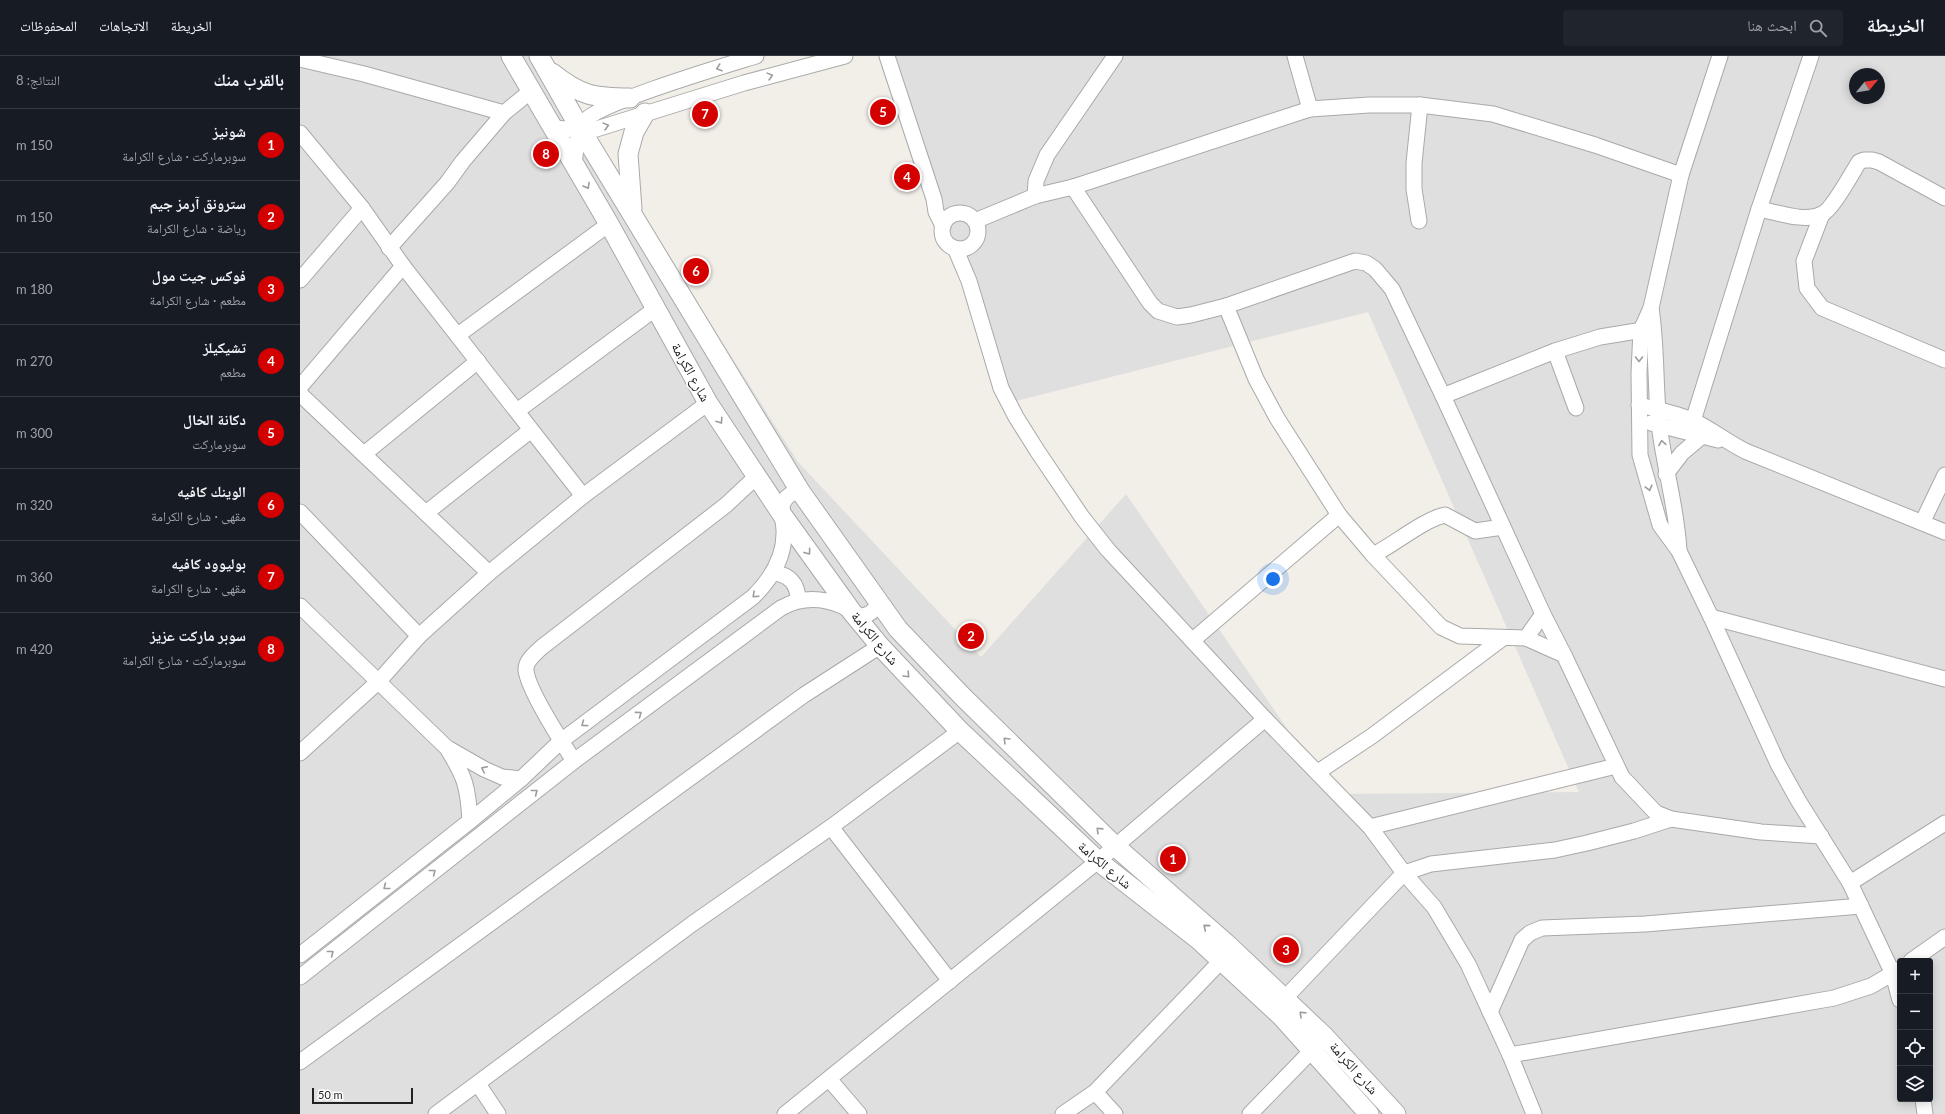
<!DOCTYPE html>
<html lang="ar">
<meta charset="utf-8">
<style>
:root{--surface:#171b24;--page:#20242c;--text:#f1f3f6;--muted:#9ea1a6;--line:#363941;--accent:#d40000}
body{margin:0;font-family:Lato,"Noto Naskh Arabic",sans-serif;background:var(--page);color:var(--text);direction:rtl}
.controls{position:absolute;right:12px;bottom:12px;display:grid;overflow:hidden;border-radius:4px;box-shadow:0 2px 10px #0003}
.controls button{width:36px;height:36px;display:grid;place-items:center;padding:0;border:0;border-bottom:1px solid var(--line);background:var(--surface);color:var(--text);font:20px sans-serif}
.compass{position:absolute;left:1549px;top:12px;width:36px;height:36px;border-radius:50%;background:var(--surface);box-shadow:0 2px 10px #0003;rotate:60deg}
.scale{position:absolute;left:12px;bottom:10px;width:101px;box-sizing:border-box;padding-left:4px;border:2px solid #222;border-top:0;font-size:11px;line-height:14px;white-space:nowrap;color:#222;-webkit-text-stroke:3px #fff;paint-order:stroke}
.you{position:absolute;left:973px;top:523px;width:14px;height:14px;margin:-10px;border:3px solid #fff;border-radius:50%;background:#1a73e8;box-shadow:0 0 0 6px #1a73e833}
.badge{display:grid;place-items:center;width:26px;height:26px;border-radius:50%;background:var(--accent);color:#fff;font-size:13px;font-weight:700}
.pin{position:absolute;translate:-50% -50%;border:2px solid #fff;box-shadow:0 1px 4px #0006}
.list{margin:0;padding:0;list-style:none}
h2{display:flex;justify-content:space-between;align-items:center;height:52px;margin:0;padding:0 16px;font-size:17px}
h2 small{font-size:13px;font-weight:400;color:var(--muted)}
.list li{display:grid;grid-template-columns:26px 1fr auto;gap:12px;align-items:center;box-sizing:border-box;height:72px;padding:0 16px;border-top:1px solid var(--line)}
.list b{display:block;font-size:15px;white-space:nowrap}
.list p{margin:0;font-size:13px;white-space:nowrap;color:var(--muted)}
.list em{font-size:13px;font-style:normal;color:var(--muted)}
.icon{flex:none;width:22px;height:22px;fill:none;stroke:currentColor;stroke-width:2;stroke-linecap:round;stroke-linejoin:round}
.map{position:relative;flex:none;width:1645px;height:1058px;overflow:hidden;direction:ltr}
header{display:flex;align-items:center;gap:24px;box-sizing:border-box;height:56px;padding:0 20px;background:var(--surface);border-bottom:1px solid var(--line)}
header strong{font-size:19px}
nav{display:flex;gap:22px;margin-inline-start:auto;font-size:14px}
.search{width:280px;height:36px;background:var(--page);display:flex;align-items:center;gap:10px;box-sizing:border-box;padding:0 14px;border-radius:4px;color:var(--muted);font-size:15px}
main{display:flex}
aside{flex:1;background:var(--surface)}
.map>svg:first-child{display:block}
.residential{fill:#e0dfdf;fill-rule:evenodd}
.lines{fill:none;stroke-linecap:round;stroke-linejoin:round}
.minor-casing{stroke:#a9a9a9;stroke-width:17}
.tertiary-casing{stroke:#a9a9a9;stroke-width:21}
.minor{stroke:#fff;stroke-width:15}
.tertiary{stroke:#fff;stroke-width:19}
.oneway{stroke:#9c9c9c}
.labels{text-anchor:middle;stroke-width:3.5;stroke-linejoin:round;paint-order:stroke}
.street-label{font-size:14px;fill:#222;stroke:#fff}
</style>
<header>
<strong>الخريطة</strong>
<div class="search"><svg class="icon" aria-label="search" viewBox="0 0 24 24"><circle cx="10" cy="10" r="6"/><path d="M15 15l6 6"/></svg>ابحث هنا</div>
<nav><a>الخريطة</a><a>الاتجاهات</a><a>المحفوظات</a></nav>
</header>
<main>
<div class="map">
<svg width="1645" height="1058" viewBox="0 0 1645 1058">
<rect width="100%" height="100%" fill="#f2efe9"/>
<path class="residential" d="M0,0H242L498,406L681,601L826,438L1032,738L1279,736L1068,256L704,348L595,0H1645V1058H0ZM1555,18H1579V42H1555ZM1600,905H1630V1043H1600Z"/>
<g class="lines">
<defs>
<g id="minor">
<path d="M587,0L634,143L636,156L643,170"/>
<path d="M995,0L1010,53"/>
<path d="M1420,0L1381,119L1351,252L1341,274L1339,317L1340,399L1360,469L1379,495L1411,561L1478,708L1498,744L1550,827L1593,918L1600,944"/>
<path d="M0,3L64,18L204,57"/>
<path d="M254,72L290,75L444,27L545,0"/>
<path d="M0,77L62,152L103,210L283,440"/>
<path d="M274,107C276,94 277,76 285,65C298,47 427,9 456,0"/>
<path d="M773,131L850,247L858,255L877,261L891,259L926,250L1055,205L1066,207L1075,213L1092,233L1143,340L1243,558L1264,599L1322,721L1356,757L1371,763L1461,776L1521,780"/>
<path d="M735,140L736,125L747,99L815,0"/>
<path d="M1459,153C1477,156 1505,167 1522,158C1532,154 1552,117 1559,106L1564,104H1572L1579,106L1645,142"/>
<circle cx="660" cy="175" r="18"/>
<path d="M1522,158L1504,205L1507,232L1522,252L1645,304"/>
<path d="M675,165L735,140L773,131L1010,53L1069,49H1120L1193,58L1295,89L1381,119"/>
<path d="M1119,165L1114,133V107L1120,49"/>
<path d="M89,192L147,127L163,105L204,57L231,35"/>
<path d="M0,224L62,152"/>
<path d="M926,250L956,323L977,362L1039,459L1073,499L1141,571L1160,580L1226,582L1264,599"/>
<path d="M1351,252C1357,291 1355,329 1359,368C1364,411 1377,452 1379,495"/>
<path d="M158,279L309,168"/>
<path d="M1255,295L1276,352"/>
<path d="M0,331L103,210"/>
<path d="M0,338L189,517"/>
<path d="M1143,340L1255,295L1300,281L1349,273"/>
<path d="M1339,349C1357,353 1375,357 1392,364C1411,373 1427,386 1445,395L1645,476"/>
<path d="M217,355L355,253"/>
<path d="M1393,365L1459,153L1511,0"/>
<path d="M1351,367L1418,384"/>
<path d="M64,398L178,305"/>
<path d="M1366,418L1382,397L1401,381"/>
<path d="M0,456L119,580"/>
<path d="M126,457L231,374"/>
<path d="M1623,465L1645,419"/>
<path d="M1073,499C1095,488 1123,464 1145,459L1175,475L1203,471"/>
<path d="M473,517C489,518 498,528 498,544"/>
<path d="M0,550L147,692C165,721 168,730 170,765"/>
<path d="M1411,561L1645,623"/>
<path d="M1226,582L1243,558"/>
<path d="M893,584L1039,459"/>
<path d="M965,663L1070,771L1104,817L1134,851L1168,908L1210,999L1234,1058"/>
<path d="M149,693L184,713L202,721L221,723"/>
<path d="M0,697L79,625L119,580L189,517L283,440L408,347"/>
<path d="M274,705C263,688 226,631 226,613C226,604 236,597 242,591L426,449L456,421"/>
<path d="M1018,716L1072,680L1203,582"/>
<path d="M531,771L650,925"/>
<path d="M1070,771L1316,710"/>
<path d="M1550,827L1645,767"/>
<path d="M0,899L170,765L221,723L261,685L453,541C471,523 485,501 484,475C484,466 480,456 483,447C486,440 493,436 500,435"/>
<path d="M1611,905L1645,881"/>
<path d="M0,921L274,705L481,552C501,541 521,541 542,550C548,553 554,558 561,560C570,559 575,555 578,546"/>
<path d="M985,942L1104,817L1131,808L1255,794L1287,787L1334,775L1371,763"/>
<path d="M1190,956L1222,884L1230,877L1242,872L1345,868L1561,850"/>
<path d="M1210,999L1534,942L1571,930L1600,913"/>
<path d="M0,1006L504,639L580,590"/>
<path d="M529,1023L559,1058"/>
<path d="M178,1028L198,1058"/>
<path d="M795,1036L815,1058"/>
<path d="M1623,1043L1625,1058"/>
<path d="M136,1058L392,868L531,771L660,675"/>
<path d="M485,1058L798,805L965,663L808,494L782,461L738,396L716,361L701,332L669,225L655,192"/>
<path d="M763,1058L795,1036L922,904"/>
<path d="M950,1058L1019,987"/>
</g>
<g id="tertiary">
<path d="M211,0L309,168L408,347L483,460L552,556L580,590L660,675L798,805L899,884L981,960L1069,1058"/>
<path d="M239,0L281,74L500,435L598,573L662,640L815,790L929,890L1024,980L1096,1058"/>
<path d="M252,17C281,40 294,42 330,42"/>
<path d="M332,153L328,98L334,76L345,57"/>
</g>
</defs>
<use href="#minor" class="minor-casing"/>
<use href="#tertiary" class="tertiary-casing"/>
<use href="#minor" class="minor"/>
<use href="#tertiary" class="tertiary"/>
</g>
<defs><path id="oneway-chevron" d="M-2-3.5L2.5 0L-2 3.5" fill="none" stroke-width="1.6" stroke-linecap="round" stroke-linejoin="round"/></defs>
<g class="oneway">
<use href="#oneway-chevron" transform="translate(419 12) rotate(161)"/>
<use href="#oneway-chevron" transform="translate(470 20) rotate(-15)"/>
<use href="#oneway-chevron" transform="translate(306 70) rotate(-15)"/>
<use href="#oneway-chevron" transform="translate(287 130) rotate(60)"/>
<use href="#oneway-chevron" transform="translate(1339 303) rotate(90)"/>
<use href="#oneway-chevron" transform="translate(420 365) rotate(57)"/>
<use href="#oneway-chevron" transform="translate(1362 387) rotate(-99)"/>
<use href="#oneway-chevron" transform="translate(1349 432) rotate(75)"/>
<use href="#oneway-chevron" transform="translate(508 496) rotate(54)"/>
<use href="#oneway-chevron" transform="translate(455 539) rotate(137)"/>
<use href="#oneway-chevron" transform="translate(607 619) rotate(47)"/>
<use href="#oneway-chevron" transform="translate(339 658) rotate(-36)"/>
<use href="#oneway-chevron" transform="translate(284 668) rotate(143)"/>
<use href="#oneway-chevron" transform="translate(706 684) rotate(-135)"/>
<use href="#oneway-chevron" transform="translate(184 713) rotate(-154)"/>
<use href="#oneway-chevron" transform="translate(235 736) rotate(-38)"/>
<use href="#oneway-chevron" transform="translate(799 774) rotate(-136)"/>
<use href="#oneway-chevron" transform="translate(133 816) rotate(-38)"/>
<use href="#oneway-chevron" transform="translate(86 831) rotate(142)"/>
<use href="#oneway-chevron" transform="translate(906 871) rotate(-140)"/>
<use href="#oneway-chevron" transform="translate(31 897) rotate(-38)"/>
<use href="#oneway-chevron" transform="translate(1002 958) rotate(-136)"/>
</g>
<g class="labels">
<g class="street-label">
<text transform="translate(391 316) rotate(61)" y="5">شارع الكرامة</text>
<text transform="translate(575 582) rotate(50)" y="5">شارع الكرامة</text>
<text transform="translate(805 809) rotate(40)" y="5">شارع الكرامة</text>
<text transform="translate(1054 1012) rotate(48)" y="5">شارع الكرامة</text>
</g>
</g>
</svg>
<div class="controls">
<button>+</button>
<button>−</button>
<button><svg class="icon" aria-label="locate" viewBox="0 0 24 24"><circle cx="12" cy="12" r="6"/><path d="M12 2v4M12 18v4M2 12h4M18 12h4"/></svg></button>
<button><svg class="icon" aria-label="layers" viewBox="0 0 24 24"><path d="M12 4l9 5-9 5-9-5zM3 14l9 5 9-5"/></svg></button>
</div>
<svg class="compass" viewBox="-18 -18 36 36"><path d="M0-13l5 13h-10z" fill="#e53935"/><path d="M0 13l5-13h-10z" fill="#9ea1a6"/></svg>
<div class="scale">50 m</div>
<div class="you"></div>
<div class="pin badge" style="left:873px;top:803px">1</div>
<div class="pin badge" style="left:671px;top:580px">2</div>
<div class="pin badge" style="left:986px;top:894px">3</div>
<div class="pin badge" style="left:607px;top:121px">4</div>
<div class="pin badge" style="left:583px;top:56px">5</div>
<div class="pin badge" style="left:396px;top:215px">6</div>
<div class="pin badge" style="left:405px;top:58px">7</div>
<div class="pin badge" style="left:246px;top:98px">8</div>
</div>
<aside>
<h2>بالقرب منك<small>النتائج: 8</small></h2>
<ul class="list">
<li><span class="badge">1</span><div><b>شونيز</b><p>سوبرماركت · شارع الكرامة</p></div><em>150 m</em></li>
<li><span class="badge">2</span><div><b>سترونق آرمز جيم</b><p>رياضة · شارع الكرامة</p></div><em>150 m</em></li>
<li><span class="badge">3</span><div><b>فوكس جيت مول</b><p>مطعم · شارع الكرامة</p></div><em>180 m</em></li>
<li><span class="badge">4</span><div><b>تشيكيلز</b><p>مطعم</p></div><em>270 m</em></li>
<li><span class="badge">5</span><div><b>دكانة الخال</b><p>سوبرماركت</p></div><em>300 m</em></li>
<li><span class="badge">6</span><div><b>الوينك كافيه</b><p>مقهى · شارع الكرامة</p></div><em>320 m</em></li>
<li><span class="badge">7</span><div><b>بوليوود كافيه</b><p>مقهى · شارع الكرامة</p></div><em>360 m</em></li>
<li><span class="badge">8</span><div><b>سوبر ماركت عزيز</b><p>سوبرماركت · شارع الكرامة</p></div><em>420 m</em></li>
</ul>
</aside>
</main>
